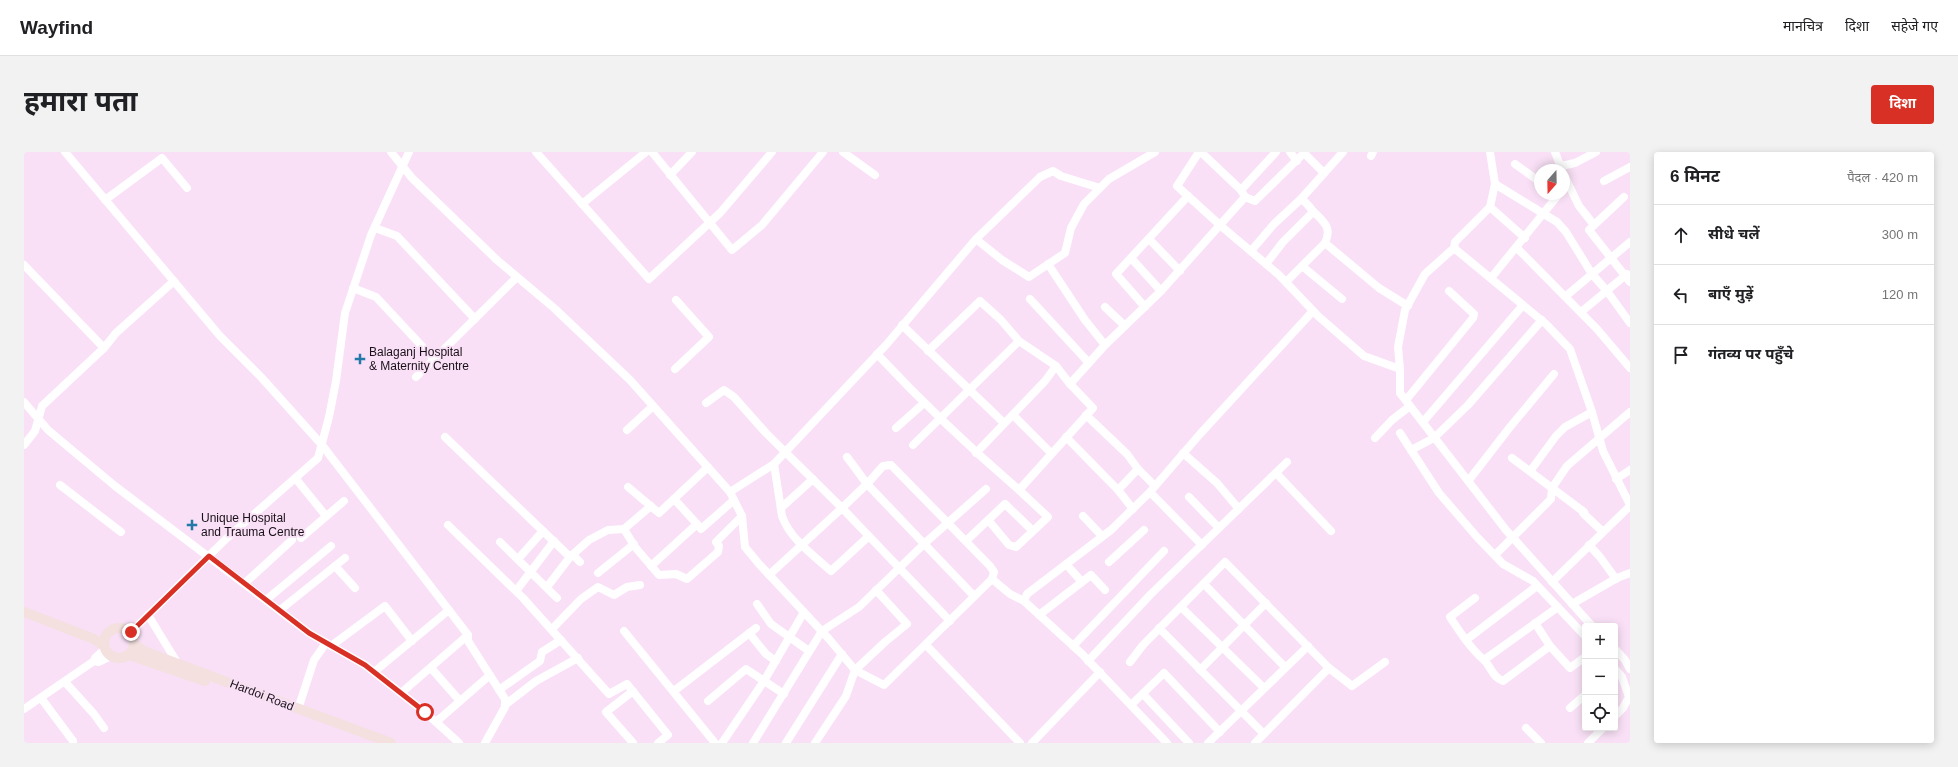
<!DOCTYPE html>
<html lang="hi">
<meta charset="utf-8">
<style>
:root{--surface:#fff;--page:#f2f2f2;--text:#202124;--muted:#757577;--line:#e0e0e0;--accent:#d93025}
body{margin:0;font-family:Helvetica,"Noto Sans Devanagari",sans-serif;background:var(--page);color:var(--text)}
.controls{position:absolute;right:12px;bottom:12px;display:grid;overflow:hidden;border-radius:4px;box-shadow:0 2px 10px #0003}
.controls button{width:36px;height:36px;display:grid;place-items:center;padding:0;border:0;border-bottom:1px solid var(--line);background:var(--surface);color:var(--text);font:20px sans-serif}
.compass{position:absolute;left:1510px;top:12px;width:36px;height:36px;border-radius:50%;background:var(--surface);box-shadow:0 2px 10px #0003;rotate:200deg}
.stop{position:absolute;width:12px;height:12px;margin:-9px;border:3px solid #d93025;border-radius:50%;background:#fff}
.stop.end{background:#d93025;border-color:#fff;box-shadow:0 1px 4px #0008}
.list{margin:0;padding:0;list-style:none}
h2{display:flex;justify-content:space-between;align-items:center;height:52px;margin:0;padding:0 16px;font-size:17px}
h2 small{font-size:13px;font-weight:400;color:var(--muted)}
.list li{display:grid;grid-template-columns:26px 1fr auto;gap:12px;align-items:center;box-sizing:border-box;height:60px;padding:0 16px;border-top:1px solid var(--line)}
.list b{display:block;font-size:15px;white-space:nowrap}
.list em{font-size:13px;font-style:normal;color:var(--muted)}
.icon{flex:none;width:22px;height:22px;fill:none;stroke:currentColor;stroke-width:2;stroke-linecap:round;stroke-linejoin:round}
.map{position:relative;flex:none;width:1606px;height:591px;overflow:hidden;border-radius:4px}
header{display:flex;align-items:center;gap:24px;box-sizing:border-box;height:56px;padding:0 20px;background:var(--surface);border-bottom:1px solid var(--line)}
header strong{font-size:19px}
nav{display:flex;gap:22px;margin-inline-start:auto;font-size:14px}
.intro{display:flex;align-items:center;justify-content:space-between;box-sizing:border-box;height:96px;padding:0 24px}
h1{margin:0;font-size:28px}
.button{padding:10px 18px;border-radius:4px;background:var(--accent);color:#fff;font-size:14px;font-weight:700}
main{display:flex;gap:24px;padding:0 24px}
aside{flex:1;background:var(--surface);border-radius:4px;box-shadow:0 2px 10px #0003}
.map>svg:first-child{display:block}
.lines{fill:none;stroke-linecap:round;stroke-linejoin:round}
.minor{stroke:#fff;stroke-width:8}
.major{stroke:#f3e0df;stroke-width:10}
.route{stroke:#d93025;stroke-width:5}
.poi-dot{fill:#2279a8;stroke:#f9e0f6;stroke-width:1.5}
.labels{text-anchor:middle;stroke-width:3.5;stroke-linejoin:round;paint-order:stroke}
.poi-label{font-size:12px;fill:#191018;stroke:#f9e0f6;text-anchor:start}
.street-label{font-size:12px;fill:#191018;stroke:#f9e0f6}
</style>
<header>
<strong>Wayfind</strong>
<nav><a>मानचित्र</a><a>दिशा</a><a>सहेजे गए</a></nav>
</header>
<div class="intro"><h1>हमारा पता</h1><a class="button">दिशा</a></div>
<main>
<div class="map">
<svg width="1606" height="591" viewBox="0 0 1606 591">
<rect width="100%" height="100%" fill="#f9e0f6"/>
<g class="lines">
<g class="minor">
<path d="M41,0L196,184L237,225L298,293L444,483V489L481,547V555L461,591"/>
<path d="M367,0L388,26L473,108L530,156L606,228L706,340L718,364L721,395L735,412L805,487L831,518L860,533L968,427L986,442L1000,449L1058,502L1143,591"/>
<path d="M512,0L625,127L696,61L748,0"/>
<path d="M628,0L708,98L738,73L799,0"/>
<path d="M819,0L851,23"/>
<path d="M1175,0L1153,34L1197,74L1255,123L1294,164L1340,204L1376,217V241L1482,378L1568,474"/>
<path d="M1177,0L1217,38L1221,45L1231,49L1281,0"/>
<path d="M1266,0L1273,9"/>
<path d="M1531,0L1538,18"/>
<path d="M1280,1L1300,21"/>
<path d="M1347,4L1349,0"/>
<path d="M1491,12L1516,30"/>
<path d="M1537,14L1551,11L1572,0"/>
<path d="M646,23L668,0"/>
<path d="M1540,23L1555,54L1570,73L1565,78L1606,130"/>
<path d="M1580,29L1606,15"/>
<path d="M1471,32L1533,70L1542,80L1568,122L1583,139L1606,171"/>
<path d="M1217,38L1252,0"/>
<path d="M81,48L138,6L163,36"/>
<path d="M558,52L622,0"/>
<path d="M1466,55L1501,86"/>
<path d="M1570,73L1600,45"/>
<path d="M351,76L373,84L451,167"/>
<path d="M952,87L978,108L1005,125L1041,101L1047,76L1060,52L1085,27L1131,0"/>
<path d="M1125,87L1156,119"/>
<path d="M1301,91L1355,136L1384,154"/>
<path d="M1430,96L1431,90L1466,55L1471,32L1466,0"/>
<path d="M1493,96L1573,177L1606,216"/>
<path d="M1227,99L1250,72L1277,47L1319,0"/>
<path d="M1107,106L1137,139"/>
<path d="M1024,112L1061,168L1081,193"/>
<path d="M1242,112L1259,90L1289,60"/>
<path d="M0,113L80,196"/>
<path d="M1278,114L1318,147"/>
<path d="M1467,126L1535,42"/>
<path d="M1262,130L1301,91C1309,74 1298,69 1288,58C1285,54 1282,50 1277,47"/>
<path d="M329,136L352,145L410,207"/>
<path d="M1542,144L1606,90"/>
<path d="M1006,147L1065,211"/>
<path d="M1081,155L1101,174"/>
<path d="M1121,155L1092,122L1164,44"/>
<path d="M1557,160L1603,122"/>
<path d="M1518,168L1444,253L1410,286L1387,298L1415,341L1453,385L1479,412L1509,429L1561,484"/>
<path d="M878,173L980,271"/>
<path d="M904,199L956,149L977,168L995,189L1032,214L1046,232"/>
<path d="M853,202C898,250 945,295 995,338L1069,256L1046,232L1081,193L1137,139L1221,45"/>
<path d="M651,217L685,185L652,148"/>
<path d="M1376,217L1374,195L1381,158L1401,122L1430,96L1522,172L1546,197L1568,260L1579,299L1606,353"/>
<path d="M392,225L493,125"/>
<path d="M1382,248L1449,166L1450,162L1425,139"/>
<path d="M0,250L24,278L91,334L285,481L341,513L401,560L435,591"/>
<path d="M682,251L700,238L710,245L742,281L818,356L843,332L950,444"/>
<path d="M989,263L1027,301"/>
<path d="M1062,263L1103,302L1114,317L1131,334"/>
<path d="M1399,270L1499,153"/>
<path d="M872,276L900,251"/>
<path d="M603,278L629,254"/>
<path d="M1376,281L1387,298"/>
<path d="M421,285L546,405"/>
<path d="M1042,285L1094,338L1109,357"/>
<path d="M1351,286L1368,268L1386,254"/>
<path d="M0,293L11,279L18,254L80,196L92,181L150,129"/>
<path d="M889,293L995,189"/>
<path d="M952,301L1021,229L1032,214"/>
<path d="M1159,301L1193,331L1215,357"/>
<path d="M823,305L843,332L859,314L867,313L966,414L970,420L968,427"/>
<path d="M1488,306L1560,360L1559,361L1579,380"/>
<path d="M750,312L758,364C766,387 789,403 807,419L845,384"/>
<path d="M1507,318L1532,284L1541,275L1568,260"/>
<path d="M1252,321L1307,379"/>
<path d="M272,327L302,364"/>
<path d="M1592,327L1606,318"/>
<path d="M1445,328L1486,275L1530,222"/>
<path d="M36,333L97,380"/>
<path d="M604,335L635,361L684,315"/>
<path d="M1094,338L1114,317"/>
<path d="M706,340L750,312L862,193L952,87L1016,25L1029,19L1037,24L1076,36"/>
<path d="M1126,340L1178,393"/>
<path d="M1165,345L1195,376"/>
<path d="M650,347L673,372"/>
<path d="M757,356L789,327"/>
<path d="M1059,364L1078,384"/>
<path d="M965,369L985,393L992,395L1024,365L995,338"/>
<path d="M424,373L499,446L585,542L603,532L644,583L634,591"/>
<path d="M600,377L611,395L635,423L652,422L663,427L694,400L695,394L692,390L718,364"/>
<path d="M277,386L320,349"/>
<path d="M943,388L981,352L1009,379"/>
<path d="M476,390L533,446"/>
<path d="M1565,393L1576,405L1592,427"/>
<path d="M549,403L556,410"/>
<path d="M1471,403L1527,347L1528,336L1543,314L1606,260"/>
<path d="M494,407L519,379"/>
<path d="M1085,410L1120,378"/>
<path d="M1042,412L1058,430"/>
<path d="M311,414L331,436"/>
<path d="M627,414L673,372L677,377L710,348"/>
<path d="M574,421L610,392"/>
<path d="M745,423L818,356L926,469"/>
<path d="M1528,430L1606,354"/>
<path d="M221,431L268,388"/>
<path d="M1180,432L1261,515"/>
<path d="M523,435L546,405L565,388L584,378L600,377L627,354"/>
<path d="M492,439L530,389"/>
<path d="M1451,446L1426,465C1436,480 1446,496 1460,508C1467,515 1469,526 1479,529L1526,494"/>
<path d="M242,448L307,394"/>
<path d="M1000,449L1003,442L1087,378L1126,340L1176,282L1289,159"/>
<path d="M733,452L747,472L785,499"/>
<path d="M1548,452L1593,426L1606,421"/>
<path d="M1157,455L1240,536"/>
<path d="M256,458L321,406"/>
<path d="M124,463L154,512L153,514"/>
<path d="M1015,463L1067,423L1081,438"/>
<path d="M1511,471L1526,494L1546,516L1561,505"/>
<path d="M1135,476L1240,582"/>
<path d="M528,477L557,447L574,435L590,443L603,435L616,433"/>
<path d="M600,479L691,591"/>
<path d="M107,480L203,386L294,306L305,265L312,229L321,161L347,83L385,0"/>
<path d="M725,481L742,502L752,509"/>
<path d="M1442,488L1513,434"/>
<path d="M902,493L996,591"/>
<path d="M307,494L361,454L388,489"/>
<path d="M1049,494L1140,399"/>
<path d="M1591,497L1601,508L1606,517"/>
<path d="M1460,508L1534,455"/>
<path d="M70,509L75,510L87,504"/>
<path d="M1064,509L1127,442L1263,310"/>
<path d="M1106,510L1119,493L1201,410L1305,516L1328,534L1361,510"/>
<path d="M407,516L436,549"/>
<path d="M1591,517L1598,525L1605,545L1599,556L1591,564"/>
<path d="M1176,518L1242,451"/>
<path d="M350,520L425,458"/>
<path d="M41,530L70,562L80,576"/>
<path d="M475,538L516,509L518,500L537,488"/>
<path d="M650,539L732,476"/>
<path d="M377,541L444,483"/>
<path d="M1119,542L1165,591"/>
<path d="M17,546L49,589"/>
<path d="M684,549L722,517L760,542"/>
<path d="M481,553L512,529L554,506"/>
<path d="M1107,553L1140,521L1196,580"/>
<path d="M1546,556L1561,543"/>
<path d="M0,557L70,509L71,506L81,497"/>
<path d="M274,557L290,508L302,491"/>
<path d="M412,570L466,523"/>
<path d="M1502,576L1517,591"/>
<path d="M609,591L582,560L609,539"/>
<path d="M698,591L740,529L780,460"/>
<path d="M729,591L798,479L835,455L901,391L962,337"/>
<path d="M762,591L818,502"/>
<path d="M791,591L822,544L831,518L861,490L883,472L852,438"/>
<path d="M1008,591L1076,520"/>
<path d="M1184,591L1284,494"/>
<path d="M1231,591L1305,516"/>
<path d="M1564,591L1579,576"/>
</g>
<g class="major">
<path d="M0,460L70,487L80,494"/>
<circle cx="95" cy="491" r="15"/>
<path d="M111,493L122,500L367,591"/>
<path d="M105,503L181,529"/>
</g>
</g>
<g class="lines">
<path class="route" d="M107,480L185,404L285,481L341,513L401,560"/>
</g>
<g class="poi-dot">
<path d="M334 201h4v4h4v4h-4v4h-4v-4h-4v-4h4z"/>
<path d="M166 367h4v4h4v4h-4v4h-4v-4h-4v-4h4z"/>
</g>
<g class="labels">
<g class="poi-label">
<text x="345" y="204">Balaganj Hospital<tspan x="345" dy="14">&amp; Maternity Centre</tspan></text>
<text x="177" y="370">Unique Hospital<tspan x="177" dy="14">and Trauma Centre</tspan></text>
</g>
<g class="street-label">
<text transform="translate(238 543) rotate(21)" y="4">Hardoi Road</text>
</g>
</g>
</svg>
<div class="controls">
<button>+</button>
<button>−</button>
<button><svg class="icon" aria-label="locate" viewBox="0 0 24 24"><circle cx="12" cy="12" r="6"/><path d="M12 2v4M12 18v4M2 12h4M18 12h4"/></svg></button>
</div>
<svg class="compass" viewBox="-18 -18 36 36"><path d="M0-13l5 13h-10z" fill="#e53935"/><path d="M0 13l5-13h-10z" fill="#757577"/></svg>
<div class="stop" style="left:401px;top:560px"></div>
<div class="stop end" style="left:107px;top:480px"></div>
</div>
<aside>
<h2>6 मिनट<small>पैदल · 420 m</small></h2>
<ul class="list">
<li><svg class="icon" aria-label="ahead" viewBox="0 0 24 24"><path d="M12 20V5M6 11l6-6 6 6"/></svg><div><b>सीधे चलें</b></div><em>300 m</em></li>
<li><svg class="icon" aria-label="left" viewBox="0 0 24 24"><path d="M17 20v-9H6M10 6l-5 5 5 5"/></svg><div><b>बाएँ मुड़ें</b></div><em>120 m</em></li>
<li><svg class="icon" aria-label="arrive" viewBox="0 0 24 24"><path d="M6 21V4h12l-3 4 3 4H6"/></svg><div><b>गंतव्य पर पहुँचे</b></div></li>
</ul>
</aside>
</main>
